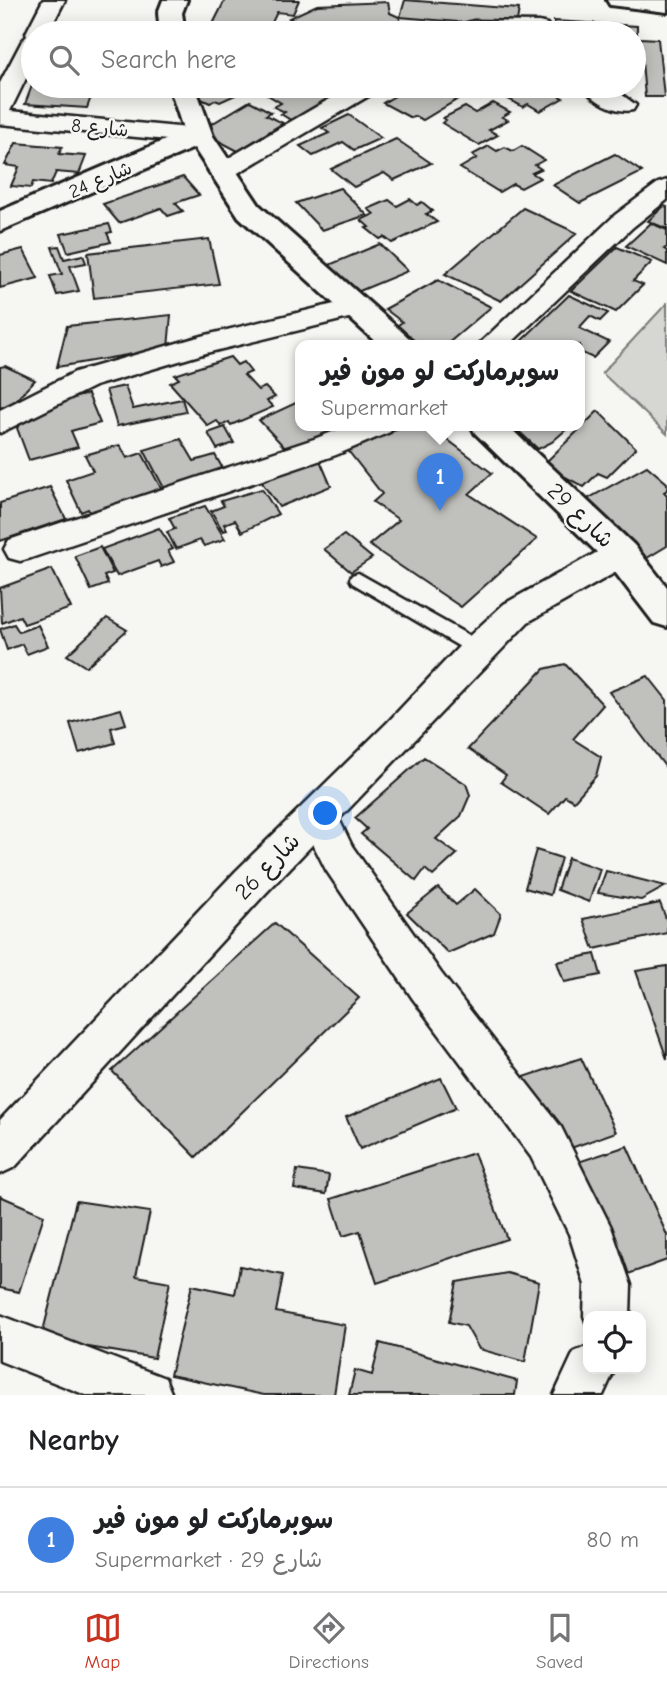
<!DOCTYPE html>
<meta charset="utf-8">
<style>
:root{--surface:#fff;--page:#f6f6f6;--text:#202124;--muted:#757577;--line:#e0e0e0;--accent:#c8321e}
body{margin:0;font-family:"Comic Neue","Playpen Sans Arabic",sans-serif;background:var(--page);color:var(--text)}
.controls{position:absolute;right:21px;bottom:21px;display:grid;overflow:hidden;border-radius:14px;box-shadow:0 4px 18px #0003}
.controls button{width:63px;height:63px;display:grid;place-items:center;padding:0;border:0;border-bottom:2px solid var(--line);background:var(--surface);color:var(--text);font:35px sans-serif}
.you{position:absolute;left:326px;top:814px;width:24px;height:24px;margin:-18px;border:5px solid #fff;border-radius:50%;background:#1a73e8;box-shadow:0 0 0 10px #1a73e833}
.badge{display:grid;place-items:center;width:46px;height:46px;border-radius:50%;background:var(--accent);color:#fff;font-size:23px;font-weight:700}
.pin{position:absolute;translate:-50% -58px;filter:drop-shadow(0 2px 4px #0008)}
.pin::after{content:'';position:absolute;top:37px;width:24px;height:21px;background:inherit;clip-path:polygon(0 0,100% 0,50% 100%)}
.popup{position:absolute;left:295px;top:340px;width:290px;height:91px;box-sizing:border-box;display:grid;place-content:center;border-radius:14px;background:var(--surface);filter:drop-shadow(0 2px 5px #0005);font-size:23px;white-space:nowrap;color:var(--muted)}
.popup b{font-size:26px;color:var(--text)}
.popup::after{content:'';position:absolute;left:50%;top:100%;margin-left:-14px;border:14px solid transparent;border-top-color:var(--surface)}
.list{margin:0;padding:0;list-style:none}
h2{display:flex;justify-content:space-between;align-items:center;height:91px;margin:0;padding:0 28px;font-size:30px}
h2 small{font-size:23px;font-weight:400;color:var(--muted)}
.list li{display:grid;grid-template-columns:46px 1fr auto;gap:21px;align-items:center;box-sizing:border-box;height:105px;padding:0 28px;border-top:2px solid var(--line)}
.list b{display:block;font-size:26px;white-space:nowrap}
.list p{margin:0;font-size:23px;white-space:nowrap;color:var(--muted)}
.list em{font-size:23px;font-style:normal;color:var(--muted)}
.icon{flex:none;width:38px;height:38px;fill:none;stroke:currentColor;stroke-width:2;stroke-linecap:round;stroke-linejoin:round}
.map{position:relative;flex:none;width:667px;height:1395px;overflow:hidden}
.search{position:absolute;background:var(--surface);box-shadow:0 4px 18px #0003;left:21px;right:21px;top:21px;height:77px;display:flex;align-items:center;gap:18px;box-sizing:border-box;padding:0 24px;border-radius:38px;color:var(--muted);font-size:26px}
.sheet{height:196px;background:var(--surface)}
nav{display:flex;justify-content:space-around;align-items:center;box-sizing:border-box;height:98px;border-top:2px solid var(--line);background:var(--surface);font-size:19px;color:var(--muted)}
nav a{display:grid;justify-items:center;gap:4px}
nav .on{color:var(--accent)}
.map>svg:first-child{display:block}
.green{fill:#d6d6d2;stroke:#797977;stroke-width:2}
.building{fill:#c0c0bd;stroke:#1c1c1c;stroke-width:2}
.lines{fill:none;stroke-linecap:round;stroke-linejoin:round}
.lane-casing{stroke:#1c1c1c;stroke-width:5}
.street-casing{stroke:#1c1c1c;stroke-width:5}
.secondary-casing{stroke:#1c1c1c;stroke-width:6}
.lane{fill:#f6f6f2;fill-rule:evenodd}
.street{fill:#f6f6f2;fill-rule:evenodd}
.secondary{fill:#f6f6f2;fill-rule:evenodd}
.labels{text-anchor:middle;stroke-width:5;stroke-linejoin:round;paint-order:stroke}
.far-street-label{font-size:19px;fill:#1c1c1c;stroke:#f6f6f2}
.street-label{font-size:23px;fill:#1c1c1c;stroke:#f6f6f2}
</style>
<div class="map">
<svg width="667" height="1395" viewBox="0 0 667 1395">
<rect width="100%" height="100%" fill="#f6f6f2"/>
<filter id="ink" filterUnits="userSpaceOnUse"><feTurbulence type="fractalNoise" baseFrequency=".0143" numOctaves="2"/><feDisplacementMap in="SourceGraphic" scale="14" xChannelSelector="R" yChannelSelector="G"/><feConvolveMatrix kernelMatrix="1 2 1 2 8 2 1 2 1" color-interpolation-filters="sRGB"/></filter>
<g filter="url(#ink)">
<path class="green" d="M667,303V434L602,373Z"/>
<g class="building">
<path d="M225,0H299L293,14L277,12L267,33H216L218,29L211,28Z"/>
<path d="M405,0L519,9L516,27L400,17Z"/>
<path d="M388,2L390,13L399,17L402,25L333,31L332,28L311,30L289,18L317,5Z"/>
<path d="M554,21L637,26V64H634V33H554Z"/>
<path d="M640,38L658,39L664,97H645Z"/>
<path d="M33,83V86H95L87,108L25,104Z"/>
<path d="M212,86H255L220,102L215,100L210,103L197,97Z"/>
<path d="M285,86H339L327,92L337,98L294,122L281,114L285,112L274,107L281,103L268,95Z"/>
<path d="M412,86H454L457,87L452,90L463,96L423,120L415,116L411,118L383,103Z"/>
<path d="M503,86H541L563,98L540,111L528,104L523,107L494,91Z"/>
<path d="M250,101L271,112L266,115L283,123L238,151L200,131Z"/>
<path d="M493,103L510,112L502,117L508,120L489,130L498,135L479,145L442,123L446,120L443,118L465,107L475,113Z"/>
<path d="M349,115L381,138L354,150L343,142L313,156L300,146L329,133L322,128Z"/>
<path d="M396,139L431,163L394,180L384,173L354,187L331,169Z"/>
<path d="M16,143L62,147L59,154L86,156L79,174L56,172L51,184L33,182L31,188L11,186L19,167L5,165Z"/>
<path d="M489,146L497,151L505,147L513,151L522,146L544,160L535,165L541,169L532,173L540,178L521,188L513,184L499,192L460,168L477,158L472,155Z"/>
<path d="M615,154L642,172L580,203L553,185Z"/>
<path d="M183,177L199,195L175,203L183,211L168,216L161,208L119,223L103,204Z"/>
<path d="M340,188L367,215L322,230L296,203Z"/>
<path d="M410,199L417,205L422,202L433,211L426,214L437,222L392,243L384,237L380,239L366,228L369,227L361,220L374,214L368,209L389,200L397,206Z"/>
<path d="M664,206L667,207V229L648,221Z"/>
<path d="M523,208L577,233L501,301L445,274Z"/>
<path d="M651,223L667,230V247L664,249L667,251V265L626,246Z"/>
<path d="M109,224L112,232L107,233L111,242L68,252L61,234Z"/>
<path d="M209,239L219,284L94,298L88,253Z"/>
<path d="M380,244L408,271L357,292L329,265Z"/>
<path d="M59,246L64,259L83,255L86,263L70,266L79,291L57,295L50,276L62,274L52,247Z"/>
<path d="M617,247L652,262L633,281L643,285L616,312L571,291Z"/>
<path d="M23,249L38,278L0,288V255Z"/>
<path d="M438,280L491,307L446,345H423L393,329L402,322L385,309Z"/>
<path d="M569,295L608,313L600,321L590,316L579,328L609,342L593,358L580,352V345L518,344Z"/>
<path d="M171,315L168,348L57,367L67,326Z"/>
<path d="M230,357L237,365L243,362L251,372L244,375L258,390L265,387L275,397L267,401L273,407L231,425L229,422L221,426L217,421L208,426L170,383L179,379L175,375Z"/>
<path d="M5,366L35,380L0,417V367Z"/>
<path d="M125,386L133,409L182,399L186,412L117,426L106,390Z"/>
<path d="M88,394L100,423L71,431L78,447L29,460L17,428L34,408Z"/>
<path d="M300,401V425H370L314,445L308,440L287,450L259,420Z"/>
<path d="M598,411L636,448L607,477L598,473L584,487L543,465Z"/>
<path d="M410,425H436L448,440L492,473L469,494L537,539L461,607L369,545L399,520L373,502L382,494L346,448Z"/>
<path d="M512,425H563L568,428L552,442L538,449Z"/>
<path d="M225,427L234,443L217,449L208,433Z"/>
<path d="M181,439L194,461L215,455L223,469L164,488L144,450Z"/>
<path d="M120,445L127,458L142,453L162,490L90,513L88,509L81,512L66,480L93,471L85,455Z"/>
<path d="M319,458L331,486L279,507L256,474Z"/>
<path d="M647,466L667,483V490L664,492L667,495V546L647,558L584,501Z"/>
<path d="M50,487L66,519L0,541V503Z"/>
<path d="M262,489L278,514L242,532L235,520L224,524L227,530L223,531L211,511L224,506L221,501Z"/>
<path d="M205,506L225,539L204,546L200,540L176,549L167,532L175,529L169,518Z"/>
<path d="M159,528L173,549L168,551L174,562L161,567L158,561L117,576L102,549Z"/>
<path d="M344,535L372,558L351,572L324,549Z"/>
<path d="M100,547L113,573L104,576L108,584L91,590L75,556Z"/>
<path d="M52,569L71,608L24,624L20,616L2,623L0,588Z"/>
<path d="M107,618L127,630L86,667L67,655Z"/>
<path d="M14,624L19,632L38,625L48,646L27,654L22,644L7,650L0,629Z"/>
<path d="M565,664L603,705L573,739L601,757L596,776L574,801L565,796L549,814L501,782L506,775L468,749L544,669Z"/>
<path d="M648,676L667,700V769L609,692Z"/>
<path d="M121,709L126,724L111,728L115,743L79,753L70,723Z"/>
<path d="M424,757L466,784L470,795L461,816L436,839L457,854L433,876L425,869L416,881L361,834L367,829L355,818Z"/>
<path d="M536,850L561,858L550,895L525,888Z"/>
<path d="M568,858L600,869L589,902L557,890Z"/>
<path d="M606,871L666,886L641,900L598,893Z"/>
<path d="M438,888L456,905L475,889L501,914L494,933L448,953L407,913Z"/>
<path d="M660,903L667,921V933L594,949L583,919Z"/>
<path d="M275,923L359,998L196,1157L112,1071Z"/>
<path d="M595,954L601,975L564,982L557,962Z"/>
<path d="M667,966V1059L636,971Z"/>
<path d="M581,1058L616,1132L557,1153L524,1077Z"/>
<path d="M441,1078L456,1108L360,1149L346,1117Z"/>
<path d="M627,1146L667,1235V1260L620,1277L572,1164Z"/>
<path d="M474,1153L507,1239L377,1283L360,1231L343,1236L331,1199Z"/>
<path d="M297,1170L329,1175L326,1194L294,1189Z"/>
<path d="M0,1196L44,1215L19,1292L0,1288Z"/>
<path d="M76,1201L150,1212L136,1276L170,1282L154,1358L41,1339Z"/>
<path d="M240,1266L283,1275L276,1312L345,1325L334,1395H264L170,1375L192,1285L235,1294Z"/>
<path d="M507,1273L539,1282L525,1362L479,1349L466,1326L449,1322L457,1282Z"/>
<path d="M380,1343L517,1381L515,1395H349L355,1370L372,1375Z"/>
</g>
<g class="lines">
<defs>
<path id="lane" d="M358,573L484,644L487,649L484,654H472L352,583L350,579L352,575Z"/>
<g id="street">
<path d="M43,0H65L48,33H33V64L10,111L199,129L208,131L211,136L208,141L199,143L0,124V83L22,41L27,36L26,33Z"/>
<path d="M474,21L539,22L547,24L550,29L547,33H447L450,28Z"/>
<path d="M352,86H381L377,91L231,177L222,180L213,177L209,172L213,167Z"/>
<path d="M582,86H610L636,105L633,110C616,114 592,100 582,86Z"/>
<path d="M667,180V200L633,227L509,345H478L615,215L658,183Z"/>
<path d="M355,299L365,302L369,308L365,314L206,353L95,386L0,433V410L75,372L202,336Z"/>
<path d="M350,425H394L390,432L336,455L31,558L20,561L9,558L4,549L9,540L314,439Z"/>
<path d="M621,542L632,545L637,554L632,563L528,622L339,819L352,846L441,973L561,1127L611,1227L631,1285L630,1316H588V1327L584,1316L585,1285L569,1234L531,1157L413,999L326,870L313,844L264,895L15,1167L0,1174V1120L236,871L387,723L466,639L504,604L610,545Z"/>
<path d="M0,1315L165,1378L172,1395H86L0,1361Z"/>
<path d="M588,1346V1369H615L603,1395H554L574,1352Z"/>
</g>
<g id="secondary">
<path d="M163,0H187L182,13L185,33H160L158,13Z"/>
<path d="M607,0H667V12L610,5Z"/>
<path d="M169,86H195L213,136L259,205L409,338L414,345H379L239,217L194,148L0,231V211L184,132Z"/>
<path d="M471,425H507L634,545L667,587V627L654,623L608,563L475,433Z"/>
</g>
</defs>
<use href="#lane" class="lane-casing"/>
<use href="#street" class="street-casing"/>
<use href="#secondary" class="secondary-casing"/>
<use href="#lane" class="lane"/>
<use href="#street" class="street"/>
<use href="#secondary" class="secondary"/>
</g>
</g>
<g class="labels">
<g class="far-street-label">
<text transform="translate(100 127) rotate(5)" y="7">شارع 8</text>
<text transform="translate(100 179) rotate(-23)" y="7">شارع 24</text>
</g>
<g class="street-label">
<text transform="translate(581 515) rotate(44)" y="8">شارع 29</text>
<text transform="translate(267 866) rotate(-46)" y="8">شارع 26</text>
</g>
</g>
</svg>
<div class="controls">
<button><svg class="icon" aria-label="locate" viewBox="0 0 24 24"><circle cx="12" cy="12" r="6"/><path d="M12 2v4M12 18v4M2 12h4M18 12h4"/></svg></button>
</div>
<div class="you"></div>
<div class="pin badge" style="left:440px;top:511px;background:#3f7fe0">1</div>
<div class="popup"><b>سوبرماركت لو مون فير</b>Supermarket</div>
<div class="search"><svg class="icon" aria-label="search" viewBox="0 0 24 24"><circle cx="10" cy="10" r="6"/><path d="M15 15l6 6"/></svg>Search here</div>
</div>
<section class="sheet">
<h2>Nearby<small></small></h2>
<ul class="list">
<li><span class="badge" style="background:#3f7fe0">1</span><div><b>سوبرماركت لو مون فير</b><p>Supermarket · شارع 29</p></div><em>80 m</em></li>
</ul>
</section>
<nav>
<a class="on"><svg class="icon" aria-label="map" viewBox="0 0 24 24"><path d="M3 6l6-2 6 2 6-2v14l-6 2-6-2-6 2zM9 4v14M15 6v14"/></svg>Map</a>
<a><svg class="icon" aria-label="directions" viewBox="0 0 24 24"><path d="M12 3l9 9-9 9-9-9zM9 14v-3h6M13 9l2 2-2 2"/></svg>Directions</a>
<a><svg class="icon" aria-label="saved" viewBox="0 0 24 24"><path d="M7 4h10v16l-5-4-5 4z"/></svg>Saved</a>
</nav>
